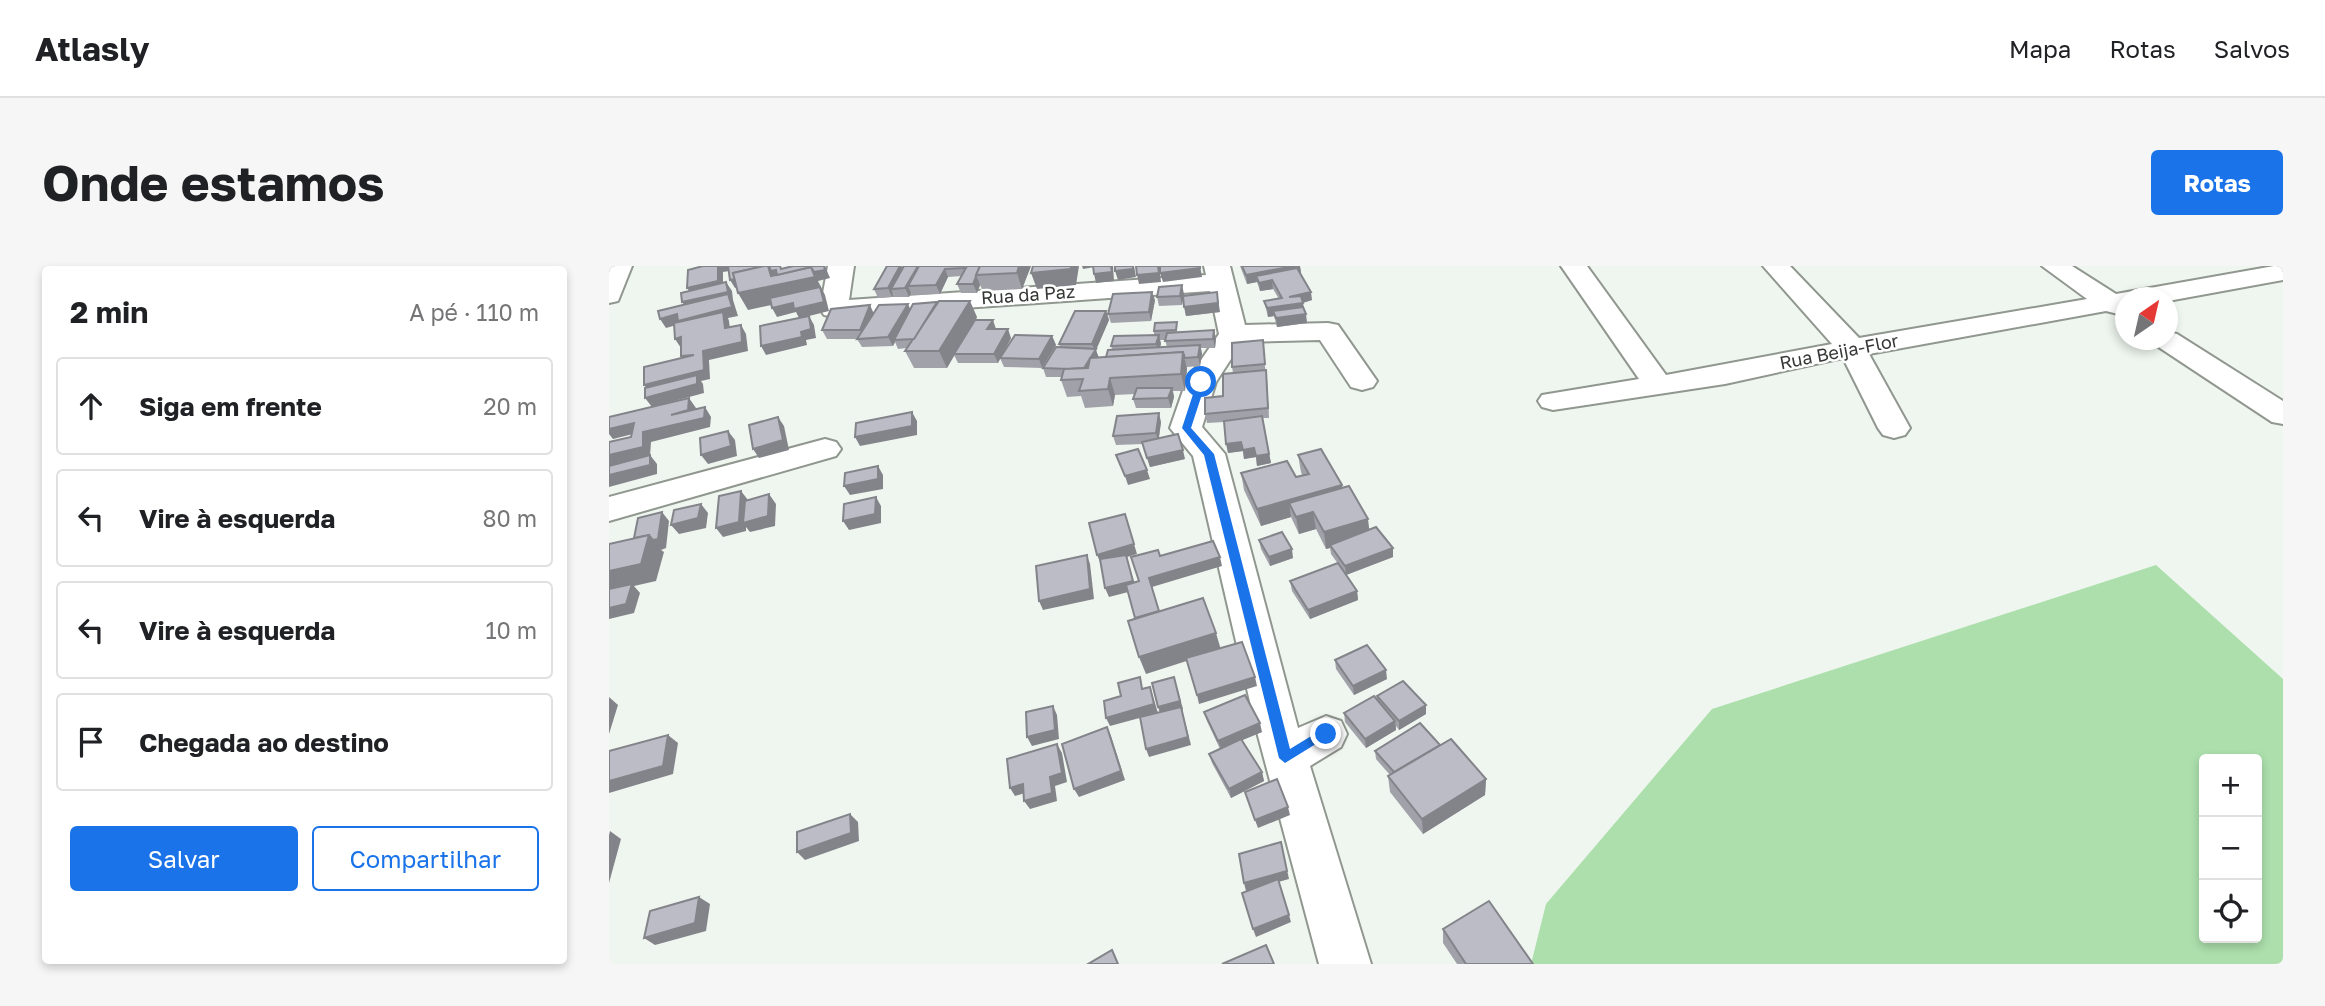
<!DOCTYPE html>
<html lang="pt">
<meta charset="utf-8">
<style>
:root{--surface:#fff;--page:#f6f6f6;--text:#202124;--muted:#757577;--line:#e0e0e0;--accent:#1a73e8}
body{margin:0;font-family:"Golos Text",sans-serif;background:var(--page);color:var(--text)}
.controls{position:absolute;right:21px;bottom:21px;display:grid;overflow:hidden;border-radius:7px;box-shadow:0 4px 10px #0003}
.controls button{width:63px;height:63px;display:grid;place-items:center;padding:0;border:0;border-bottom:2px solid var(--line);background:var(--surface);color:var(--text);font:35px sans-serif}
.compass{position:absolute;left:1506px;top:21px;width:63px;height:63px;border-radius:50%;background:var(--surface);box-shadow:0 4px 10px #0003;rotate:34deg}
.stop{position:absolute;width:21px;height:21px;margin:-16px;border:5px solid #1a73e8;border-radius:50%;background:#fff}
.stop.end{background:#1a73e8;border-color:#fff;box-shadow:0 2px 7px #0008}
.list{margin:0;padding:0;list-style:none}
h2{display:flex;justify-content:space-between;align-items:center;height:91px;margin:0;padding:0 28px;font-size:30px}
h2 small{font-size:23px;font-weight:400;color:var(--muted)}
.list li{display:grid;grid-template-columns:46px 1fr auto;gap:21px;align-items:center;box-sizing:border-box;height:98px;margin:0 14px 14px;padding:0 14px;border:2px solid var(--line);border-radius:7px}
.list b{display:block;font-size:26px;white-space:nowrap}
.list em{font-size:23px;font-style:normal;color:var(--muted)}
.actions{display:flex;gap:14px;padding:21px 28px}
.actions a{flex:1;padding:16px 0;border:2px solid var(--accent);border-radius:7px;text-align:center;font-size:24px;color:var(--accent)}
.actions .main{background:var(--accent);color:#fff}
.icon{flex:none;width:38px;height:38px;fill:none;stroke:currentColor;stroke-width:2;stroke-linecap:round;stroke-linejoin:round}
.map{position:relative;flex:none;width:1674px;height:698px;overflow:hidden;border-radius:7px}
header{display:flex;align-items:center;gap:42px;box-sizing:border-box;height:98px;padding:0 35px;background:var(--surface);border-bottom:2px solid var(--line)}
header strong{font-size:33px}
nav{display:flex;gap:38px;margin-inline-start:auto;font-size:24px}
.intro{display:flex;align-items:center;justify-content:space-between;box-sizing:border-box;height:168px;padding:0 42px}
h1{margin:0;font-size:49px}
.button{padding:18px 32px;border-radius:7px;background:var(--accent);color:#fff;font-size:24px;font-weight:700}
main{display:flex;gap:42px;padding:0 42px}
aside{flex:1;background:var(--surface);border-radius:7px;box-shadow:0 4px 10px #0003}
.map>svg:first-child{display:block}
.green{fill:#acdfac;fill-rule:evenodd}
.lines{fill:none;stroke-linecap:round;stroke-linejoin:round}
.minor-casing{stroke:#90978f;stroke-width:4}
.minor{fill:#fff;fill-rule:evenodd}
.wall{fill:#a1a2a9;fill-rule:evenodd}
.shaded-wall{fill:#83848a}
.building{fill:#bbbcc5;stroke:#83848a;stroke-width:2}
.route{fill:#1a73e8}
.labels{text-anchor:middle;stroke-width:5;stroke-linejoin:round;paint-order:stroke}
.far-street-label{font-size:18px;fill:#343734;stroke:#fff}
</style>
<header>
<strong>Atlasly</strong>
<nav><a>Mapa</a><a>Rotas</a><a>Salvos</a></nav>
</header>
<div class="intro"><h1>Onde estamos</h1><a class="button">Rotas</a></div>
<main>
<aside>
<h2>2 min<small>A pé · 110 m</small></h2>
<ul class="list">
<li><svg class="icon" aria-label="ahead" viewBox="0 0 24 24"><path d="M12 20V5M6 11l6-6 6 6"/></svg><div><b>Siga em frente</b></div><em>20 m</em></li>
<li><svg class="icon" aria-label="left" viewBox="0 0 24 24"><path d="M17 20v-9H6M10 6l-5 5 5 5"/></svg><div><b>Vire à esquerda</b></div><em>80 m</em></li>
<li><svg class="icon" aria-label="left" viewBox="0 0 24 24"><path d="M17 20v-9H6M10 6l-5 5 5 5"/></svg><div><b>Vire à esquerda</b></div><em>10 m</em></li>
<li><svg class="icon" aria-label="arrive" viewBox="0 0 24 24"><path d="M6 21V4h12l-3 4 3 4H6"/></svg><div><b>Chegada ao destino</b></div></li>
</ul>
<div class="actions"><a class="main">Salvar</a><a>Compartilhar</a></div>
</aside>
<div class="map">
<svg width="1674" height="698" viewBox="0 0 1674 698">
<rect width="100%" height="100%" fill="#eff6ef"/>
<path class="green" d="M1547,299L1674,413V698H922L937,638L1103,443ZM1595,493H1648V672H1595Z"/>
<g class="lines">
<defs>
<g id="minor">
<path d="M0,0H23L9,35L0,37Z"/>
<path d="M219,0H245L240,34L597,9L595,0H621L636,59L719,57L729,59L768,115L764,121L753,124L742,121L711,74L633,76L607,116L593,161L616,188L689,462L717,450L732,455L738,468L732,481L701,500L762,698H710L648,466L584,190L561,162L577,116L610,68L601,25L225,51L215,49L211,43Z"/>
<path d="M952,0H978L1057,109L1223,78L1154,0H1181L1250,72L1478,33L1433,0H1463L1507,28L1665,0H1674V14L1559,35V32H1517V50L1497,45L1260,88L1301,162L1296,169L1285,172L1274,169L1269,162L1234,92L1116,118L944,144L933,141L929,135L933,129L1030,113Z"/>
<path d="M1559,66L1568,68L1674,135V158L1663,156L1548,80L1544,74H1559Z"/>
<path d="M216,173L227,176L232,183L227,190L0,255V231Z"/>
</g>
</defs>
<use href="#minor" class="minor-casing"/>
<use href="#minor" class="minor"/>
</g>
<g class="wall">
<path d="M278,0H422L413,23L374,25L371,19L368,27H352L348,18L353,10L339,11L331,28L303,29L302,27L300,31H286L284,28L283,31L269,32L265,23Z"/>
<path d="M631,0H691L692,7L691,8L703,34L694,37L698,57L668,61L665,50L659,51L655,35L670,33L664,23L651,25L648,16L638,18Z"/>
<path d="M573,19L574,30L611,46L577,50L574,31L573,39L550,40L548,31Z"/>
<path d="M546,34L542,55L502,57L499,48Z"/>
<path d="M301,43L368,51L367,54L387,63L402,72L392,91L443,70L447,79L433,102L395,101L391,92L389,97H349L345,89L338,102H305L296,85L298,82L289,83L286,76L284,80L253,81L248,73H218L213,64L265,47Z"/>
<path d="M497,45L500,54L487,84L489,91H497L503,83L502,80L545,69V65L546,57L570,66L605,64L607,73L606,82H592L593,88L591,100L578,101L576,125H564L565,131L562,142H527L524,133L526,128L506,129L504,140L476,142L472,130L458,131L452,114L453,111H437L434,102L451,81L450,78ZM551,74H556L558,81H551L552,78Z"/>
<path d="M654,74L660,152H654L662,197L648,200L647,191L635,193L634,185L619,187L615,156L598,157L596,148L614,130L624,107L623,101Z"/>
<path d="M552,156L550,172L576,193L541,201L534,178L507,179L504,170Z"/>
<path d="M689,189L734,222L760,264L784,282V291L737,309L722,288L721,282L717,283L707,263L690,268L682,251L652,260L635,224L632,207L687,211L693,209L692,206Z"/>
<path d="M650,274L684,292L661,300L652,283Z"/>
<path d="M681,315L748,325L749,334L701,353L683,325Z"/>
<path d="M726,394L778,413L745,429L727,403Z"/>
<path d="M768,430L817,439V448L790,464L787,460V464L757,482L736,456L735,447L768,434Z"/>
<path d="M595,446L653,466L633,474L653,506L655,515L622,532L603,497L600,488L611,483L598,455Z"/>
<path d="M832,479L877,513L876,529L814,568L781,526L779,510L781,509L767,493L766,485Z"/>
<path d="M834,663L924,698H848L834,677Z"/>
</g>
<g class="shaded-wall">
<path d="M109,0H121L120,5L114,6V24L84,30L78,22Z"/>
<path d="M159,0L167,4L172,12L216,0L221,12L209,15L216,29L220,45L200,50L205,59L207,72L197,74L198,79L157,89L152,80L190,52L187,46L168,51L163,42L213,28L139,44L129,27L164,14L126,22L121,14Z"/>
<path d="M291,0H292L296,7L282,23L284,28L283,31L279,22Z"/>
<path d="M309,0H311L299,20L302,27L300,31L296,22Z"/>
<path d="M410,0H422L413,23L408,7Z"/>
<path d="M462,0H470L467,19L428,23L422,7Z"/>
<path d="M473,0H486V1L474,3Z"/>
<path d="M502,0H504L505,15L487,17L485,8Z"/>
<path d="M525,0L527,11L509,14L506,5Z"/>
<path d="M549,0H550L552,16L530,18L528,9Z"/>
<path d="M591,0L593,11L554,16L551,7Z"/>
<path d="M685,0H691L692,7L649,15L647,10L648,16L638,18L637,9Z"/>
<path d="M336,3L339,11L331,28L327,19Z"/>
<path d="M368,11L371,19L368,27L364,18Z"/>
<path d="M663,14L664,23L651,25L650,17Z"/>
<path d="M117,16L123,25L124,34L129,50L119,52L120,55L122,71L71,58L57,62L51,53L79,45L73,36Z"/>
<path d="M573,19L575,28L573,39L571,30Z"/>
<path d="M543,26L546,34L542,55L540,46Z"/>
<path d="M608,26L611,46L577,50L575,41Z"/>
<path d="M702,26L703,34L693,37H694L695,46L664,45L665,50L659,51L658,42L680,31Z"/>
<path d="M361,35L368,51L338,102L330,85Z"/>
<path d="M299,38L303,47L285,74L286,76L284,80L279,71Z"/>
<path d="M261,39L265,48L255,73L251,64Z"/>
<path d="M497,45L500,54L487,84L490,92L477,113L474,104L486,85L483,78Z"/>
<path d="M697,48L698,57L668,61L667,52Z"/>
<path d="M384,54L387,63L382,72L378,63Z"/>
<path d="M132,59L137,68L139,85L100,94L101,113L92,115L94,118L95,127L43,141L36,132L42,128L35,119L94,85Z"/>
<path d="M399,63L402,72L389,97L385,88Z"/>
<path d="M605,64L607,73L606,82L604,73Z"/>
<path d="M550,69L552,78L549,87L547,78Z"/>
<path d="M443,70L447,79L433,102L430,93Z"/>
<path d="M72,71V82L66,73Z"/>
<path d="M591,79L593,88L591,100L589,91Z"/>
<path d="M574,86L578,103L576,125L572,108Z"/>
<path d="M657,104L658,113L660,152L659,142Z"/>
<path d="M501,112L506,129L504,140L499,123Z"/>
<path d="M563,122L565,131L562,142L559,132Z"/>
<path d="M80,132L87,142L86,153L96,141L102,151L101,161L42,176L41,190L0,200V189L34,166Z"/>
<path d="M303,146L308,155V169L251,180L246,171Z"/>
<path d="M550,147L552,156L549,177L547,167Z"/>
<path d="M169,151L175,160L180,184L150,192L144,183Z"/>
<path d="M25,157L32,166L4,173L0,168V163Z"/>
<path d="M119,165L126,174L128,190L99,198L92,189Z"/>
<path d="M632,176L660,188L662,197L648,200L647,191L635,193L634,185L619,187L617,178Z"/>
<path d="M574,184L576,193L541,201L538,192Z"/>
<path d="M41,189L48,198V208L0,221V209Z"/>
<path d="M269,200L274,209V223L241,229L235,220Z"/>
<path d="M538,204L541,213L519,219L516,210Z"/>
<path d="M733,219L735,236L680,237L682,251L652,260L648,243Z"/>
<path d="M132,225L139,234L160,228L167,238L166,260L141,266L137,261V265L114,271L107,262Z"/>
<path d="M267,231L272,240V257L240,264L234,255Z"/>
<path d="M92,238L99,247L97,262L70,268L62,259Z"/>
<path d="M53,246L60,255L57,282L52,284L55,286L47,315L25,320L31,327L25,347L0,353V305L40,269Z"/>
<path d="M704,246L707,263L690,268L687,251Z"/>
<path d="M516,248L528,288L518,291L527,324L500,331L496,322L518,291L492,298L488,289Z"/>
<path d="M759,253L761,270L721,279V282L717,283L715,266Z"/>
<path d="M784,282V291L737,309L736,300Z"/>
<path d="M683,283L684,292L661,300L660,291Z"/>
<path d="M478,289L481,298L485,333L434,344L430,335Z"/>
<path d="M611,291L613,300L543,321L540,312Z"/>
<path d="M748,325L749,334L701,353L699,344Z"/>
<path d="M607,367L612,384L537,408L530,391Z"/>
<path d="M777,404L778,413L745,429L744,420Z"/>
<path d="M565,411L574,443L573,444L582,479L540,491L537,483L552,450L549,441Z"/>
<path d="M646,411L648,420L590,438L588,429Z"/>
<path d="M541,421L549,447L501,460L497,452Z"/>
<path d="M0,431L9,439L0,468Z"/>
<path d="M817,439V448L790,464V455Z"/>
<path d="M444,440L448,449L450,473L423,480L418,471Z"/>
<path d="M786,455L787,464L757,482L756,473Z"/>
<path d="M651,457L653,466L612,483L609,475Z"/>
<path d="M498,461L502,470L516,514L470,531L465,523Z"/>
<path d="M59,469L69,477L64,508L0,527V515Z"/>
<path d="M448,478L453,487L458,516L446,520L448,535L421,543L415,535L441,511Z"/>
<path d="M653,506L655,515L622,532L620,523Z"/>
<path d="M877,513L876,529L814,568L813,553Z"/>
<path d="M414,518L419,526L406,530L401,522Z"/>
<path d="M679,541L681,549L649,562L646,554Z"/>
<path d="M241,548L249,556L250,575L196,594L188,586Z"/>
<path d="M1,565L12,573L0,617V569Z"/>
<path d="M672,576L680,613L637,625L635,617Z"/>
<path d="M90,631L101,638L97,665L46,679L35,672Z"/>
<path d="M680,649L682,656L647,671L644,663Z"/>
</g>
<g class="building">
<path d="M94,0H109V15L78,22L79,4Z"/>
<path d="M119,0H155L124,7L126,13L121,14Z"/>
<path d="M155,0H159L162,10L202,1L206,11L129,27L124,7Z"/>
<path d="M160,0H171L172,3L184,0H215L216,4L205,6L202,1L168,9L167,4L162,5Z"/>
<path d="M278,0H291L279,22L265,23Z"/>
<path d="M295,0H309L296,22L282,23Z"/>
<path d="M310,0H355V2L336,3L327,19L299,20Z"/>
<path d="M358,0H371L364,18H348Z"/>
<path d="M371,0H410L408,7L367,9Z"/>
<path d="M424,0H462V3L422,7Z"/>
<path d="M484,0H502L503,6L485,8Z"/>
<path d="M506,0H524V3L506,5Z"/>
<path d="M527,0H549L550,7L528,9Z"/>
<path d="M551,0H591V2L551,7Z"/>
<path d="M633,0H685L637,9Z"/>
<path d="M688,2L702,26L680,31L692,30L694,37L658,42L655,35L673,32L663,14L650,17L647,10Z"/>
<path d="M117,16L119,26L73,36L72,27Z"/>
<path d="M573,19L571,30L548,31L550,21Z"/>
<path d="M211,21L215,36L185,43L184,37L163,42L161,32Z"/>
<path d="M543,26L540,46L499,48L504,28Z"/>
<path d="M608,26L609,37L575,41L574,30Z"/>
<path d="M119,28L123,41L69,55L68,48L51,53L49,45Z"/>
<path d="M330,35H361L330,85H296Z"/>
<path d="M328,36L305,73L285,74L304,38Z"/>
<path d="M299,38L279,71L248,73L270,39Z"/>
<path d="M261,39L251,64H213L222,43Z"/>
<path d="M694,41L697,48L667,52L664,45Z"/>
<path d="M466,45H497L483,78H450Z"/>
<path d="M114,46L116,62L132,59L133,76L94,85L95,104L35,119V101L85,89L72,90V71L66,73L65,57Z"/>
<path d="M200,50L202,63L192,66L193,71L152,80L151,60Z"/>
<path d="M366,54H384L378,63H399L385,88H345Z"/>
<path d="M568,56L567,64L545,65L546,57Z"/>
<path d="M605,64L604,73L556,75L558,67Z"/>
<path d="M406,69L443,70L430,93L391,92Z"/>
<path d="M550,69L547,78L502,80L505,70Z"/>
<path d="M654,74L656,98L623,101V77Z"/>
<path d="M591,79L589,91L576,92L574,86L497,91L499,84Z"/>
<path d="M447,81L487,83L475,102L460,103L434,102Z"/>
<path d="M574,86L572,108L501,112L499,123L470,125L474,113L452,114L455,103L479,102L481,92Z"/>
<path d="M657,104L659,142L596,148V132L614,130V108Z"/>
<path d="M88,109V118L36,132V122Z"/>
<path d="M528,122H563L559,132L524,133Z"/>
<path d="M80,132L79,144L62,149L96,141L95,152L34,166V181L0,189V176L22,171L25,157L0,163V151Z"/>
<path d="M303,146V160L246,171L247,157Z"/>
<path d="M550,147L547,167L504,170L508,150Z"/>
<path d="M653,150L660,188L647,190L645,182L634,184L632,176L617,178L615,155Z"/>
<path d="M169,151L174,174L144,183L140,159Z"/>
<path d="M119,165L122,180L92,189L91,172Z"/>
<path d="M569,168L574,184L538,192L533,176Z"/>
<path d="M529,183L538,204L516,210L507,189Z"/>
<path d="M712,183L733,219L648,243L632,207L678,195L687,211L700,208L689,189Z"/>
<path d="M41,189V199L0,209V200Z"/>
<path d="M269,200V213L235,220L236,207Z"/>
<path d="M740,220L759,253L715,266L704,246L687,251L680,237Z"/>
<path d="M132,225L130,256L107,262L110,230Z"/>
<path d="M160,228L159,250L134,257L136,235Z"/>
<path d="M267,231L266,248L234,255L235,238Z"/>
<path d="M92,238L89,252L62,259L65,244Z"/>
<path d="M53,246L49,273L44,274L40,269L25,272L29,252Z"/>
<path d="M516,248L525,278L488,289L480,257Z"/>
<path d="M767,261L784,282L736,300L721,279Z"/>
<path d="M673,266L683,283L660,291L650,274Z"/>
<path d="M40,269L32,298L0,305V278Z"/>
<path d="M604,275L611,291L540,312L550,345L526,352L517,319L530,315L522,291L549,284L551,290Z"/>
<path d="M478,289L481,323L430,335L427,300Z"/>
<path d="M517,289L524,315L496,322L491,293Z"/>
<path d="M729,297L748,325L699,344L681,315Z"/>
<path d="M23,318L17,338L0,342V323Z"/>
<path d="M594,332L607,367L530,391L519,355Z"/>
<path d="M633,376L646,411L588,429L577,392Z"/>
<path d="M758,379L777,404L744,420L726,394Z"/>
<path d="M531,411L533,423L541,421L545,438L497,452L495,435L512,430L509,417Z"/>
<path d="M565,411L571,435L549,441L543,417Z"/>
<path d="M794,415L817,439L790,455L768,430Z"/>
<path d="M636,429L651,457L609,475L595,446Z"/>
<path d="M765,430L786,455L756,473L735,447Z"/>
<path d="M444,440L446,464L418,471L417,446Z"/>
<path d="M572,441L579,471L537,483L531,451Z"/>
<path d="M811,457L831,479L785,506L766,485Z"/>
<path d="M498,461L512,505L465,523L453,478Z"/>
<path d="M59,469L54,500L0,515V485Z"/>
<path d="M632,473L653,506L620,523L600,488Z"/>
<path d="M842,473L877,513L813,553L779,510Z"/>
<path d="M448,478L453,507L441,511L443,527L415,535L414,518L401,522L398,493Z"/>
<path d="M668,513L679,541L646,554L636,526Z"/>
<path d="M241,548L242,567L188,586V566Z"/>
<path d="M672,576L678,605L635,617L630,588Z"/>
<path d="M669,613L680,649L644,663L633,627Z"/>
<path d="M90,631L86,657L35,672L41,645Z"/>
<path d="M880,635L924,698H857L834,663Z"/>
<path d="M657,679L665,698H613Z"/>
<path d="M503,684L509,698H479Z"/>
</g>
<path class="route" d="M592,113L597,116L582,162L605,188L681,483L712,464L717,463L723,468L676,497L670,492L595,189L573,162L588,116Z"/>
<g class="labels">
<g class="far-street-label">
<text transform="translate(419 29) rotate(-4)" y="6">Rua da Paz</text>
<text transform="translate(1230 86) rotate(-11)" y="6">Rua Beija-Flor</text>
</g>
</g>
</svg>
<div class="controls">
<button>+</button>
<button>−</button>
<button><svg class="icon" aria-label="locate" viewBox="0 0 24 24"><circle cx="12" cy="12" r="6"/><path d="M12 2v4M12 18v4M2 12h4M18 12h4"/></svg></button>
</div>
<svg class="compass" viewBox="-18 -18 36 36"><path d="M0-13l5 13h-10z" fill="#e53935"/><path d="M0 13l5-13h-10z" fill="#757577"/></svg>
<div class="stop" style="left:592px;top:116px"></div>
<div class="stop end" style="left:717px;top:468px"></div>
</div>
</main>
